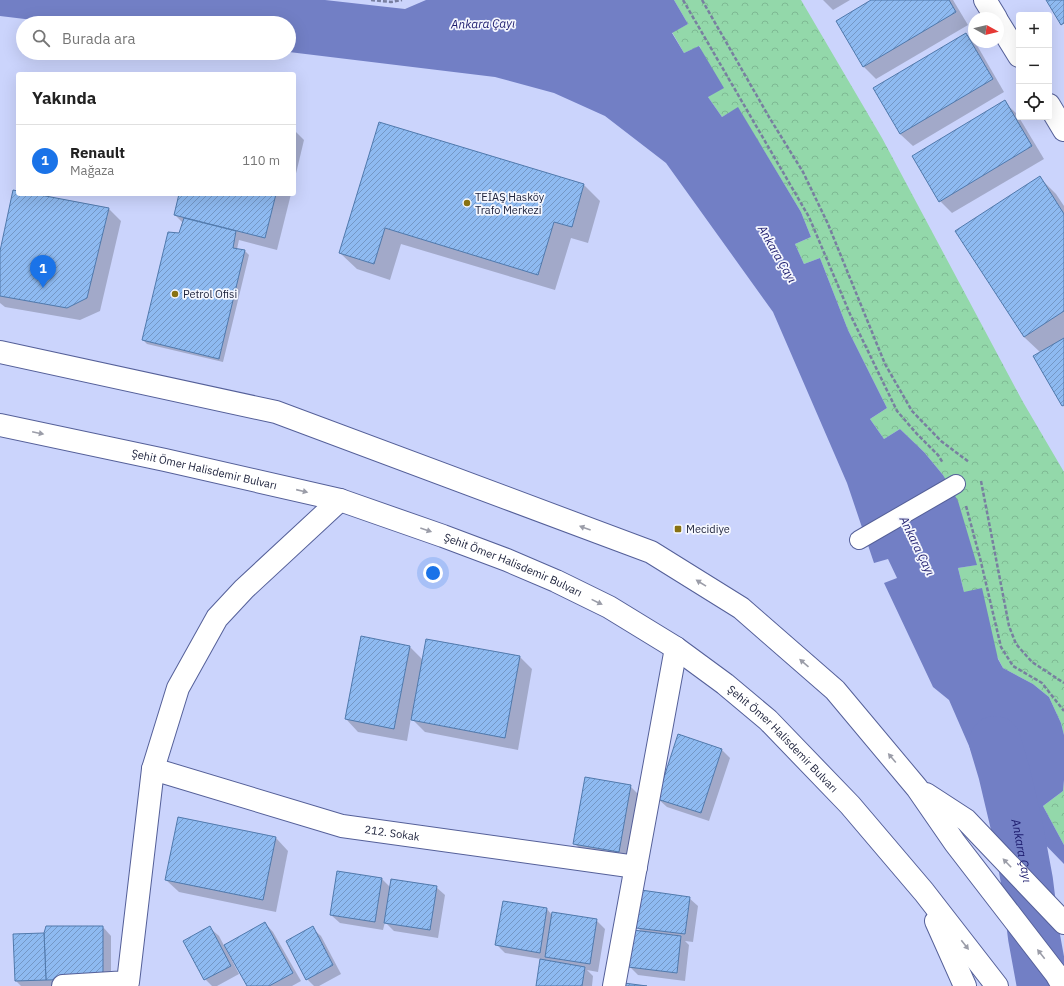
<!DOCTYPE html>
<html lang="tr">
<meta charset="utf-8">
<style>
:root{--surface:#fff;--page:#f2f2f2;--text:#222;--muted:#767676;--line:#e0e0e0;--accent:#1a73e8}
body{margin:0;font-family:"IBM Plex Sans",sans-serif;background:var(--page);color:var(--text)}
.controls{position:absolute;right:12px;top:12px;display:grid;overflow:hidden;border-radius:4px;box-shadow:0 4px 16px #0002}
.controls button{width:36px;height:36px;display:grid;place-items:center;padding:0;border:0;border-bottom:1px solid var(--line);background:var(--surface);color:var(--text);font:20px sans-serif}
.compass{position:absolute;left:968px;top:12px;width:36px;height:36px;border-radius:50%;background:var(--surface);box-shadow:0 4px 16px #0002;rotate:98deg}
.you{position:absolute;left:433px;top:573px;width:14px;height:14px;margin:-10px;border:3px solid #fff;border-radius:50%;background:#1a73e8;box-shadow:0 0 0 6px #1a73e833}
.badge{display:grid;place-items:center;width:26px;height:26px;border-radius:50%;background:var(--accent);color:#fff;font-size:13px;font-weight:700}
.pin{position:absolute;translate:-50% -33px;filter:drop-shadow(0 1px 2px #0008)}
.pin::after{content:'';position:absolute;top:21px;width:14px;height:12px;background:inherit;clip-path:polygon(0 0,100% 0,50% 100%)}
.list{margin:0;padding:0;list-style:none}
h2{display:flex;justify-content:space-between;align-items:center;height:52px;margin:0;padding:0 16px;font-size:17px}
h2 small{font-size:13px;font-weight:400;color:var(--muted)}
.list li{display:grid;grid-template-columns:26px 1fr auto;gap:12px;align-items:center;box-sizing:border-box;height:72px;padding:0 16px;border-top:1px solid var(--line)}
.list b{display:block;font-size:15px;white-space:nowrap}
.list p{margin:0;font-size:13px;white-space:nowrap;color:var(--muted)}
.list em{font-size:13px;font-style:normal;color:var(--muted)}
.icon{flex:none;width:22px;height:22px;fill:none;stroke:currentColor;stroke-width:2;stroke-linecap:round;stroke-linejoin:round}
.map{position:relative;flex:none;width:1064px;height:986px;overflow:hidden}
.search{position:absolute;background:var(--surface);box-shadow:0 4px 16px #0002;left:16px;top:16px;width:280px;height:44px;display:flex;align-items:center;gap:10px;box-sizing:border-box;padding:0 14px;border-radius:22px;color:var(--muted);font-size:15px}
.panel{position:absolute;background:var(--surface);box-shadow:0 4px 16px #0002;left:16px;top:72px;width:280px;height:124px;border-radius:4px}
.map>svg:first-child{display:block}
.park{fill:url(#park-crowns)}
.water{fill:#727fc5}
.shadow{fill:#0003}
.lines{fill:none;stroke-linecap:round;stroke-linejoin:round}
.river{stroke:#727fc5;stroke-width:52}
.building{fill:url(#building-hatch);stroke:#5079ac}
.pedestrian-casing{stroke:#556099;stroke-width:20}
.minor-casing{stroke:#556099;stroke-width:24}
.trunk-casing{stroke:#556099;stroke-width:24}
.path{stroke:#787fa0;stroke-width:2.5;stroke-dasharray:4 2;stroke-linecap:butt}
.pedestrian{stroke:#fff;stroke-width:18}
.minor{stroke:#fff;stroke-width:22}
.trunk{stroke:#fff;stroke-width:22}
.oneway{fill:#9b9da8}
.poi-dot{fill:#887213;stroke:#f5f7fe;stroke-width:1.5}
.labels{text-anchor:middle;stroke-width:3.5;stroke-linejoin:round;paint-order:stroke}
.poi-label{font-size:11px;fill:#20253e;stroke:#f5f7fe;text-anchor:start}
.street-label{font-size:11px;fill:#20253e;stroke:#f5f7fe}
.water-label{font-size:12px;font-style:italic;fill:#1c1b6d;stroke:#f5f7fe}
</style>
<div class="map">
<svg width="1064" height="986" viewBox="0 0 1064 986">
<defs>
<pattern id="park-crowns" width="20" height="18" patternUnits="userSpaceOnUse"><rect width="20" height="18" fill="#93d8aa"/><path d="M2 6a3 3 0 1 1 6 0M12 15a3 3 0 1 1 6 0" fill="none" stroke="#7eb993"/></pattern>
<pattern id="building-hatch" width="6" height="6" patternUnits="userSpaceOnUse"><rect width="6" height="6" fill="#8ebaf1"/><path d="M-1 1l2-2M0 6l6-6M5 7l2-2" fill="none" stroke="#7497c5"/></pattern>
</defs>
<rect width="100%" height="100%" fill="#cbd4fc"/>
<g class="park">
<path d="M674,0H801L882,138L1023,402L1064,472V735L1061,723L1049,697L1033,684L1003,668L964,592L958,568L976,565L943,475L924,452L900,429L884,439L870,419L887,408L848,330L820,258L804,264L795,244L811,237L801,212L738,108L722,117L708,97L700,46L684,53L672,32L688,24Z"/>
<path d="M1064,780V845L1043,806L1063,791Z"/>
</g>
<path class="water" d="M0,0H325L405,9L426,0H674L688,24L672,33L684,53L699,46L724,88L708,97L722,117L738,107L801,212L811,237L795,244L804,264L820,258L848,330L887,408L870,419L884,439L900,429L924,452L943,475L958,501L977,565L958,568L964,592L982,588L998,659L1003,668L1033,684L1049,697L1061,723L1064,735V780L1063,791L1043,806L1064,845V864L997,795L976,762L949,700L933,687L884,583L897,578L888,559L874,563L847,483L773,312L666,163L605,116L554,93L495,77L289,52V23H58L0,16Z"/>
<g class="shadow">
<path d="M823,0H850L833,10Z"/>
<path d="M873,0H953L968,25L876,79L864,67Z"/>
<path d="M966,34L978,47L1004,92L913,146L900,134Z"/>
<path d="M1004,102L1017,114L1044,159L952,213L940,201Z"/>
<path d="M379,123L584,185L600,201L588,243L571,238L555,290L401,244L390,280L357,269L340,253Z"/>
<path d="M294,130L304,140L294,182Z"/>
<path d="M1040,178L1056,194L1064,206V407L1034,357L1041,353L1024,337Z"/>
<path d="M18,192V194H29L109,209L121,221L100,311L80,320L5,307L0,303V256Z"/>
<path d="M180,194H291L277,250L239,240L237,249L245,251L249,255L223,362L147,344L143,340L183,223L175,215Z"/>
<path d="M361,637L409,646L423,660L520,657L532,669L518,750L425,732L411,718L407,741L358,732L346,719Z"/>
<path d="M722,750L730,758L709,821L667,807L658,799Z"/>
<path d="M630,786L639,795L627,860L583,852L574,843Z"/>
<path d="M276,838L288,851L276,912L179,892L166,880Z"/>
<path d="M382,879L391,888L436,887L445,895L438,938L394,931L385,922L383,930L340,923L331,915Z"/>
<path d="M689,898L698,906L693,942L685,941L689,945L685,981L638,975L630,967L642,932L637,927Z"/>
<path d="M547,909L552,915L596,920L605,929L598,972L587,970L593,976L592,986H537L541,959L505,953L497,945Z"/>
<path d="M265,923L273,932L301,981L292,986H248Z"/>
<path d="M103,927L111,936V986H21L16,981L45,934Z"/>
<path d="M210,928L219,936L239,974L217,986H212L205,979Z"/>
<path d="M312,928L321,936L341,974L319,986H314L307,979Z"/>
</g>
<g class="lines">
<path class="river" id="s1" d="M995,742L1004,772L1017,827L1027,881L1034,937L1043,986"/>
</g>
<g class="building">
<path d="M871,0H949L956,12L863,67L836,21Z"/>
<path d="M1046,0H1064V23L1061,25Z"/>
<path d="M966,33L993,79L900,134L873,88Z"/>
<path d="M1005,100L1032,146L939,202L912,156Z"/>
<path d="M379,122L584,184L572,227L554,222L538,275L385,228L374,264L339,253Z"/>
<path d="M1040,176L1064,214V311L1024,337L955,231Z"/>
<path d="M13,190L18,191V194H35L109,208L87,298L67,308L0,296V251Z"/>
<path d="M179,194H276L265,238L174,215Z"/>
<path d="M184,218L236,231L233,248L245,250L219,359L142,340L168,232L179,233Z"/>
<path d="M1064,338V405L1062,406L1033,356Z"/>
<path d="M361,636L410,646L394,729L345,719Z"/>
<path d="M426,639L520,656L505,738L411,720Z"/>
<path d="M678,734L722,749L701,813L657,799Z"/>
<path d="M585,777L631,785L619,852L573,844Z"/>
<path d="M178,817L276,837L263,900L165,880Z"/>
<path d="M337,871L382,878L375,922L330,915Z"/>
<path d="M391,879L437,886L430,930L384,923Z"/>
<path d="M641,890L690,897L685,934L636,928Z"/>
<path d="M503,901L547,908L540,953L495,945Z"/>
<path d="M552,912L597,919L590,964L545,957Z"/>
<path d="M265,922L293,973L269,986H247L224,945Z"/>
<path d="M46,926H103V979L46,980L44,933Z"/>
<path d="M210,926L231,966L204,980L183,941Z"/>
<path d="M313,926L333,965L306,980L286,941Z"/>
<path d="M633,930L681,936L677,973L628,967Z"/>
<path d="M44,933L46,980L15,981L13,934Z"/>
<path d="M540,959L585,967L582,986H536Z"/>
<path d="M624,983L647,986H624Z"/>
</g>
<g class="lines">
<defs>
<path id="pedestrian" d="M859,540L956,484"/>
<g id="minor">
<path d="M985,0L996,18"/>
<path d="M998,22L1019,56"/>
<path d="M1049,105L1064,130"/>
<path id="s2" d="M153,769L342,826L636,867"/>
<path d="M63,986L128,982L153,769L178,688L217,618L244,589L340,500"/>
<path d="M614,986L676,648"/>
</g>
<g id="trunk">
<path d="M0,352L276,412L651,552L741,608L835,690L917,788L955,843L1056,974L1063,986"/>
<path id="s3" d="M0,425L165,460L340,500L443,536L507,560L556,581L609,607L676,648L725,684L768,720L850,805L924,892L997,986"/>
<path d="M926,794L966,820L1064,923"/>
<path d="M936,921L965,986"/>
</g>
</defs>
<use href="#pedestrian" class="pedestrian-casing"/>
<use href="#minor" class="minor-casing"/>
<use href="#trunk" class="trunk-casing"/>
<g class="path">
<path d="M371,0L391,2L402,0"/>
<path d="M683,0L809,217L850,314L897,411L917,434L938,455L943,463"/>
<path d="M702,0L769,117L803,172L828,224L885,364L912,411L941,441L969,462"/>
<path d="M981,481L1009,626L1016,644L1032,662L1064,683"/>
<path d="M966,506L980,558L1001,647L1013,666L1042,683L1064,711"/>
</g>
<use href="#pedestrian" class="pedestrian"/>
<use href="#minor" class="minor"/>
<use href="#trunk" class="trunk"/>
</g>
<defs><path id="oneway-solid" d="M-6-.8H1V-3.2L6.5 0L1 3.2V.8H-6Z"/></defs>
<g class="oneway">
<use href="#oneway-solid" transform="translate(38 433) rotate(12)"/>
<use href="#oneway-solid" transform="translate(302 491) rotate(13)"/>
<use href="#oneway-solid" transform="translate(585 528) rotate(-160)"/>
<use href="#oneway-solid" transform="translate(426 530) rotate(19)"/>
<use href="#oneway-solid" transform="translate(701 583) rotate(-148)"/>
<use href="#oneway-solid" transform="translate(597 602) rotate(26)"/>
<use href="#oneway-solid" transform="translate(804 663) rotate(-139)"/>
<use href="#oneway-solid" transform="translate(892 758) rotate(-130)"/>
<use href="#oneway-solid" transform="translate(1007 863) rotate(-134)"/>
<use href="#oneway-solid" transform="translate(965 945) rotate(52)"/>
<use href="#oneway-solid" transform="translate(1041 954) rotate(-128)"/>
</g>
<g class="poi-dot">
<circle cx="467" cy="203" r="4"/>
<circle cx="175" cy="294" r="4"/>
<rect x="674" y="525" width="8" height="8" rx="2"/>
</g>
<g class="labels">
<g class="poi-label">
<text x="475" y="201">TEİAŞ Hasköy<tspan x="475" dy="13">Trafo Merkezi</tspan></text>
<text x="183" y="298">Petrol Ofisi</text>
<text x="686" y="533">Mecidiye</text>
</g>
<g class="street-label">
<text dy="4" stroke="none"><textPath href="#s3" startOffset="209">Şehit Ömer Halisdemir Bulvarı</textPath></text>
<text dy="4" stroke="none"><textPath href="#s3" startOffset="533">Şehit Ömer Halisdemir Bulvarı</textPath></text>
<text dy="4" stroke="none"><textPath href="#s3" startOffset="857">Şehit Ömer Halisdemir Bulvarı</textPath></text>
<text dy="4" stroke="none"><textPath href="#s2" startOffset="248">212. Sokak</textPath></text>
</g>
<g class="water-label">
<text transform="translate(483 24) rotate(-1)" y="4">Ankara Çayı</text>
<text transform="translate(777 254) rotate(60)" y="4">Ankara Çayı</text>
<text transform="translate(917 546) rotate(64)" y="4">Ankara Çayı</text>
<text dy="4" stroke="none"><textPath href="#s1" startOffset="112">Ankara Çayı</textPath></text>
</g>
</g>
</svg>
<div class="controls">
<button>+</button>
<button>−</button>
<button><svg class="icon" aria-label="locate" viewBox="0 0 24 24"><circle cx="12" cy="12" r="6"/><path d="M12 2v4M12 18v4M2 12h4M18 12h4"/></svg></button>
</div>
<svg class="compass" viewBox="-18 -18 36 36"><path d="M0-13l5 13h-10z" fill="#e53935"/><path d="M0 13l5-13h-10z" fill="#767676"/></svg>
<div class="you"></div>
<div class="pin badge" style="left:43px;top:288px">1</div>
<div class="search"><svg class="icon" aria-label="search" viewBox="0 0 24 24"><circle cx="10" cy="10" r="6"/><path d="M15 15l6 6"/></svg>Burada ara</div>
<section class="panel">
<h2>Yakında<small></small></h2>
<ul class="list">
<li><span class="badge">1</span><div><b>Renault</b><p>Mağaza</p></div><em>110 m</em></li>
</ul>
</section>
</div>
